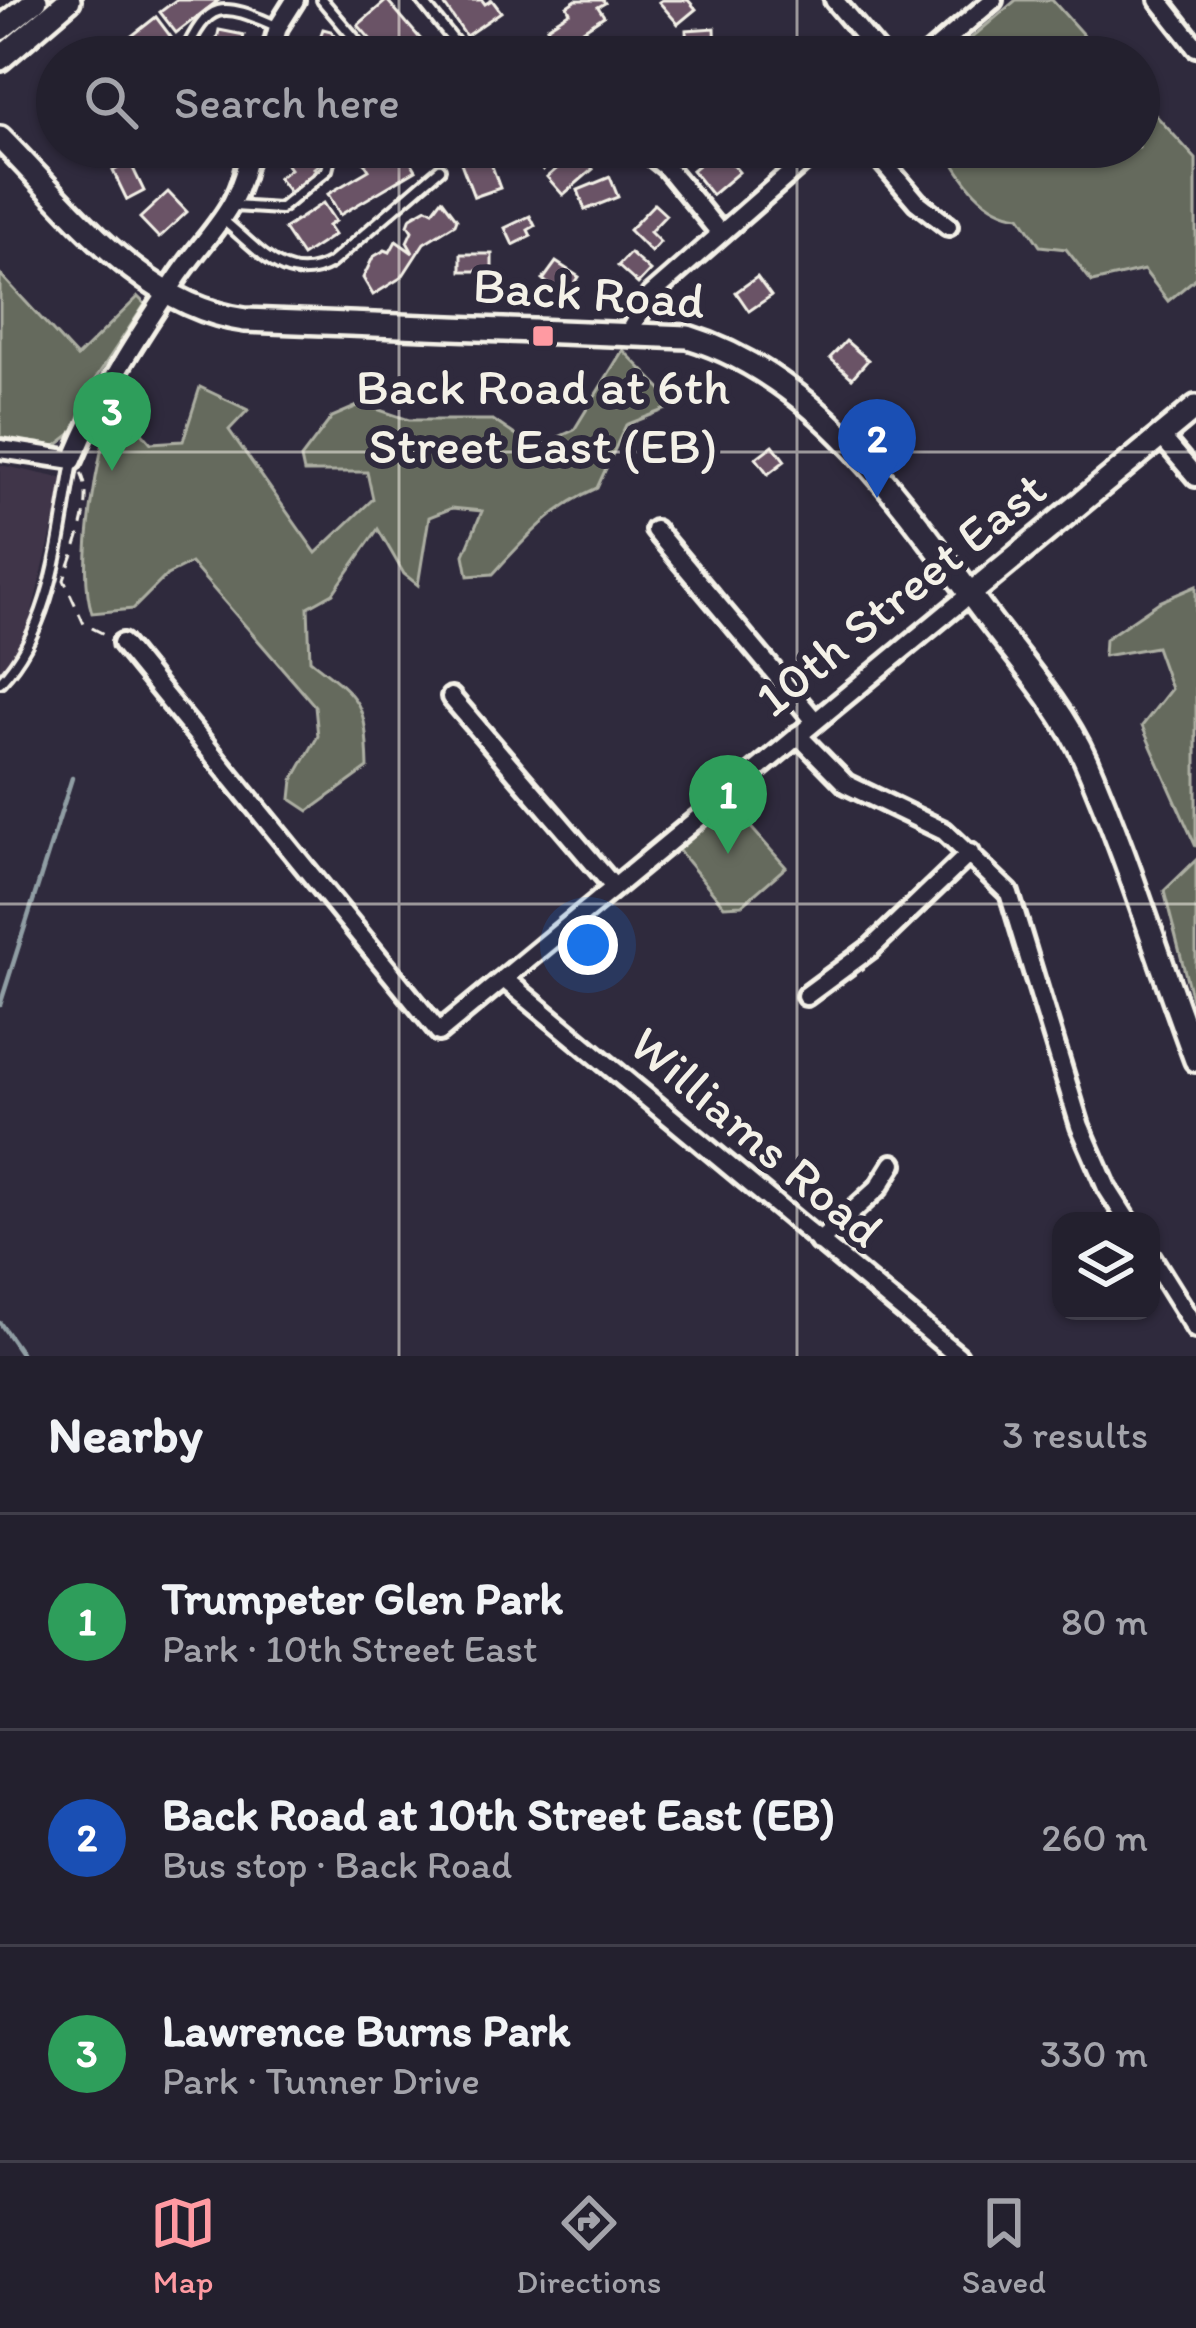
<!DOCTYPE html>
<meta charset="utf-8">
<style>
:root{--surface:#23202e;--page:#2b2836;--text:#f1f3f6;--muted:#a3a3aa;--line:#403e4a;--accent:#ff9aa2}
body{margin:0;font-family:Itim,sans-serif;background:var(--page);color:var(--text)}
.controls{position:absolute;right:36px;bottom:36px;display:grid;overflow:hidden;border-radius:24px;box-shadow:0 3px 9px #0004}
.controls button{width:108px;height:108px;display:grid;place-items:center;padding:0;border:0;border-bottom:3px solid var(--line);background:var(--surface);color:var(--text);font:60px sans-serif}
.you{position:absolute;left:588px;top:945px;width:42px;height:42px;margin:-30px;border:9px solid #fff;border-radius:50%;background:#1a73e8;box-shadow:0 0 0 18px #1a73e833}
.badge{display:grid;place-items:center;width:78px;height:78px;border-radius:50%;background:var(--accent);color:#fff;font-size:39px;font-weight:700}
.pin{position:absolute;translate:-50% -99px;filter:drop-shadow(0 3px 6px #0008)}
.pin::after{content:'';position:absolute;top:63px;width:42px;height:36px;background:inherit;clip-path:polygon(0 0,100% 0,50% 100%)}
.list{margin:0;padding:0;list-style:none}
h2{display:flex;justify-content:space-between;align-items:center;height:156px;margin:0;padding:0 48px;font-size:51px}
h2 small{font-size:39px;font-weight:400;color:var(--muted)}
.list li{display:grid;grid-template-columns:78px 1fr auto;gap:36px;align-items:center;box-sizing:border-box;height:216px;padding:0 48px;border-top:3px solid var(--line)}
.list b{display:block;font-size:45px;white-space:nowrap}
.list p{margin:0;font-size:39px;white-space:nowrap;color:var(--muted)}
.list em{font-size:39px;font-style:normal;color:var(--muted)}
.icon{flex:none;width:66px;height:66px;fill:none;stroke:currentColor;stroke-width:2;stroke-linecap:round;stroke-linejoin:round}
.map{position:relative;flex:none;width:1196px;height:1356px;overflow:hidden}
.search{position:absolute;background:var(--surface);box-shadow:0 3px 9px #0004;left:36px;right:36px;top:36px;height:132px;display:flex;align-items:center;gap:30px;box-sizing:border-box;padding:0 42px;border-radius:66px;color:var(--muted);font-size:45px}
.sheet{height:804px;background:var(--surface)}
nav{display:flex;justify-content:space-around;align-items:center;box-sizing:border-box;height:168px;border-top:3px solid var(--line);background:var(--surface);font-size:33px;color:var(--muted)}
nav a{display:grid;justify-items:center;gap:6px}
nav .on{color:var(--accent)}
.map>svg:first-child{display:block}
.built{fill:#413649}
.green{fill:#656b5d;stroke:#acaea2;stroke-width:3}
.lines{fill:none;stroke-linecap:round;stroke-linejoin:round}
.stream{stroke:#909ea4;stroke-width:4.5}
.building{fill:#6a5366;stroke:#f4f1e8;stroke-width:3}
.lane-casing{stroke:#f4f1e8;stroke-width:16}
.street-casing{stroke:#f4f1e8;stroke-width:26}
.secondary-casing{stroke:#f4f1e8;stroke-width:30}
.path{stroke:#f4f1e8;stroke-width:3;stroke-dasharray:12 9;stroke-linecap:butt}
.lane{stroke:#2f2a3d;stroke-width:8}
.street{stroke:#2f2a3d;stroke-width:16}
.secondary{stroke:#2f2a3d;stroke-width:21}
.grid{fill:none;stroke:#f4f1e8;stroke-width:3;stroke-opacity:0.55}
.poi-dot{fill:#ff9aa2;stroke:#2f2a3d;stroke-width:4.5}
.labels{text-anchor:middle;stroke-width:12;stroke-linejoin:round;paint-order:stroke}
.street-label{font-size:51px;fill:#f4f1e8;stroke:#2f2a3d}
.poi-label{font-size:51px;fill:#f4f1e8;stroke:#2f2a3d}
</style>
<div class="map">
<svg width="1196" height="1356" viewBox="0 0 1196 1356">
<rect width="100%" height="100%" fill="#2f2a3d"/>
<filter id="ink" filterUnits="userSpaceOnUse"><feTurbulence type="fractalNoise" baseFrequency=".00833" numOctaves="2"/><feDisplacementMap in="SourceGraphic" scale="24" xChannelSelector="R" yChannelSelector="G"/><feConvolveMatrix kernelMatrix="1 2 1 2 8 2 1 2 1" color-interpolation-filters="sRGB"/></filter>
<g filter="url(#ink)">
<path class="built" d="M0,465L65,479L16,676L0,689Z"/>
<g class="green">
<path d="M1016,0H1052L1103,57H949Z"/>
<path d="M1139,97L1196,159V278L1168,301L1144,270L1092,282L1066,249L1040,246L1020,216C983,212 962,179 944,147H1139Z"/>
<path d="M0,274L77,357L138,297L145,304L90,387L74,432L56,446L0,437Z"/>
<path d="M623,350L677,405L626,425L597,488C554,506 524,540 493,574L468,576L464,555L482,511L452,508L429,517L418,585L404,574L378,529L333,593L308,607L310,660C361,699 366,701 368,768L309,811L291,799L293,780L318,736L315,706L191,563L167,575L133,609L92,613C76,564 99,451 114,400L151,443L183,441L200,387L248,410L229,430L316,553L373,499L367,472H304L301,458L332,417L362,404L409,420H493L534,448L574,430Z"/>
<path d="M1196,586V847L1142,726L1171,689L1156,647L1104,656L1105,639L1159,602Z"/>
<path d="M724,797L786,867L742,905L724,906L670,840Z"/>
<path d="M1196,860V1015L1164,891Z"/>
</g>
<g class="lines">
<g class="stream">
<path d="M0,1005L72,778"/>
<path d="M0,1323L23,1356"/>
</g>
</g>
<g class="building">
<path d="M176,0H219L176,33L160,12Z"/>
<path d="M387,0L436,57H386L358,25Z"/>
<path d="M441,0H482L485,4L492,0L501,12L466,36Z"/>
<path d="M576,0H603L605,3L598,7L604,16L580,32L584,38L564,52L547,27L570,12L567,6Z"/>
<path d="M662,0H688L696,9L678,24L659,2Z"/>
<path d="M156,17L171,37L145,57H105Z"/>
<path d="M715,28L716,57L687,55L686,30Z"/>
<path d="M323,29L331,31L353,57H313Z"/>
<path d="M219,30L244,35L239,57H213Z"/>
<path d="M534,39L547,43L542,57H512L515,49L522,51L525,43L532,45Z"/>
<path d="M191,147H221L222,149L207,163Z"/>
<path d="M291,147H317L323,161L314,168L317,173L291,194L278,178L290,169L285,162L294,155Z"/>
<path d="M390,147H402L416,170L340,215L328,194L369,170L364,162Z"/>
<path d="M455,147H485L500,188L474,197Z"/>
<path d="M524,147H564L543,170L522,150Z"/>
<path d="M719,148L739,172L712,195L692,170Z"/>
<path d="M577,151L593,169L563,195L547,177Z"/>
<path d="M130,162L144,191L127,200L113,171Z"/>
<path d="M610,177L618,197L585,210L578,190Z"/>
<path d="M168,192L187,212L159,238L140,218Z"/>
<path d="M442,199L457,219L455,224L424,243L402,277L373,295L363,278L373,257L385,250L390,252L396,241L413,253L407,242L412,231L408,225L411,217L427,208L433,211Z"/>
<path d="M323,203L335,221L328,226L334,235L302,256L284,229Z"/>
<path d="M654,204L666,215L650,232L660,242L651,252L629,230Z"/>
<path d="M530,216L535,226L528,230L531,236L513,245L505,228Z"/>
<path d="M630,253L650,271L638,284L618,266Z"/>
<rect x="461" y="254" width="31" height="17"/>
<path d="M556,262L579,277L566,296L543,280Z"/>
<path d="M757,277L771,296L749,311L736,292Z"/>
<path d="M846,341L868,360L852,378L830,358Z"/>
<path d="M773,445L785,461L768,474L756,458Z"/>
</g>
<g class="lines">
<defs>
<g id="lane">
<path d="M322,0L361,46L358,57"/>
<path d="M421,0L457,45"/>
<path d="M183,57C209,0 220,1 278,27"/>
<path d="M234,206L280,209L327,170L333,147"/>
<path d="M224,221C259,249 286,289 331,263L440,169"/>
<path d="M0,682C54,625 59,536 73,462"/>
</g>
<g id="street">
<path d="M834,0L882,57"/>
<path d="M1159,0L1196,47"/>
<path d="M270,57L278,27L295,0"/>
<path d="M622,57L629,51"/>
<path d="M926,57L993,0"/>
<path d="M641,147L667,168L720,233"/>
<path d="M870,147L917,202L948,226"/>
<path d="M628,333L651,295L820,147"/>
<path d="M1161,436L1196,477"/>
<path d="M0,449L73,460C100,394 139,334 179,275C213,226 239,212 250,147"/>
<path d="M655,530L815,721"/>
<path d="M122,643L439,1032L970,594"/>
<path d="M451,697L614,887"/>
<path d="M798,735L846,784L944,831L1009,893L1080,1126L1107,1188L1128,1221"/>
<path d="M504,979L958,1356"/>
<path d="M806,996L871,948L970,853"/>
<path d="M819,1242L878,1188L893,1164"/>
<path d="M1151,1257L1196,1329"/>
</g>
<g id="secondary">
<path d="M0,29L36,0"/>
<path d="M0,59L69,0"/>
<path d="M0,138C70,208 141,306 245,320L688,337C823,378 907,511 988,618C1022,663 1063,709 1086,761C1128,858 1159,961 1196,1060"/>
<path d="M970,594L1196,407"/>
</g>
</defs>
<use href="#lane" class="lane-casing"/>
<use href="#street" class="street-casing"/>
<use href="#secondary" class="secondary-casing"/>
<path class="path" d="M81,473C96,503 74,549 64,580L84,624L110,637"/>
<use href="#lane" class="lane"/>
<use href="#street" class="street"/>
<use href="#secondary" class="secondary"/>
</g>
</g>
<path class="grid" d="M399,0V57M797,0V57M399,147V1356M797,147V1356M0,452H1196M0,904H1196"/>
<rect class="poi-dot" x="531" y="324" width="24" height="24" rx="6"/>
<g class="labels">
<g class="street-label">
<text transform="translate(589 292) rotate(4)" y="18">Back Road</text>
<text transform="translate(900 593) rotate(-39)" y="18">10th Street East</text>
<text transform="translate(757 1136) rotate(40)" y="18">Williams Road</text>
</g>
<g class="poi-label">
<text x="543" y="404">Back Road at 6th<tspan x="543" dy="59">Street East (EB)</tspan></text>
</g>
</g>
</svg>
<div class="controls">
<button><svg class="icon" aria-label="layers" viewBox="0 0 24 24"><path d="M12 4l9 5-9 5-9-5zM3 14l9 5 9-5"/></svg></button>
</div>
<div class="you"></div>
<div class="pin badge" style="left:728px;top:854px;background:#2e9e5b">1</div>
<div class="pin badge" style="left:877px;top:498px;background:#1a4fb4">2</div>
<div class="pin badge" style="left:112px;top:471px;background:#2e9e5b">3</div>
<div class="search"><svg class="icon" aria-label="search" viewBox="0 0 24 24"><circle cx="10" cy="10" r="6"/><path d="M15 15l6 6"/></svg>Search here</div>
</div>
<section class="sheet">
<h2>Nearby<small>3 results</small></h2>
<ul class="list">
<li><span class="badge" style="background:#2e9e5b">1</span><div><b>Trumpeter Glen Park</b><p>Park · 10th Street East</p></div><em>80 m</em></li>
<li><span class="badge" style="background:#1a4fb4">2</span><div><b>Back Road at 10th Street East (EB)</b><p>Bus stop · Back Road</p></div><em>260 m</em></li>
<li><span class="badge" style="background:#2e9e5b">3</span><div><b>Lawrence Burns Park</b><p>Park · Tunner Drive</p></div><em>330 m</em></li>
</ul>
</section>
<nav>
<a class="on"><svg class="icon" aria-label="map" viewBox="0 0 24 24"><path d="M3 6l6-2 6 2 6-2v14l-6 2-6-2-6 2zM9 4v14M15 6v14"/></svg>Map</a>
<a><svg class="icon" aria-label="directions" viewBox="0 0 24 24"><path d="M12 3l9 9-9 9-9-9zM9 14v-3h6M13 9l2 2-2 2"/></svg>Directions</a>
<a><svg class="icon" aria-label="saved" viewBox="0 0 24 24"><path d="M7 4h10v16l-5-4-5 4z"/></svg>Saved</a>
</nav>
